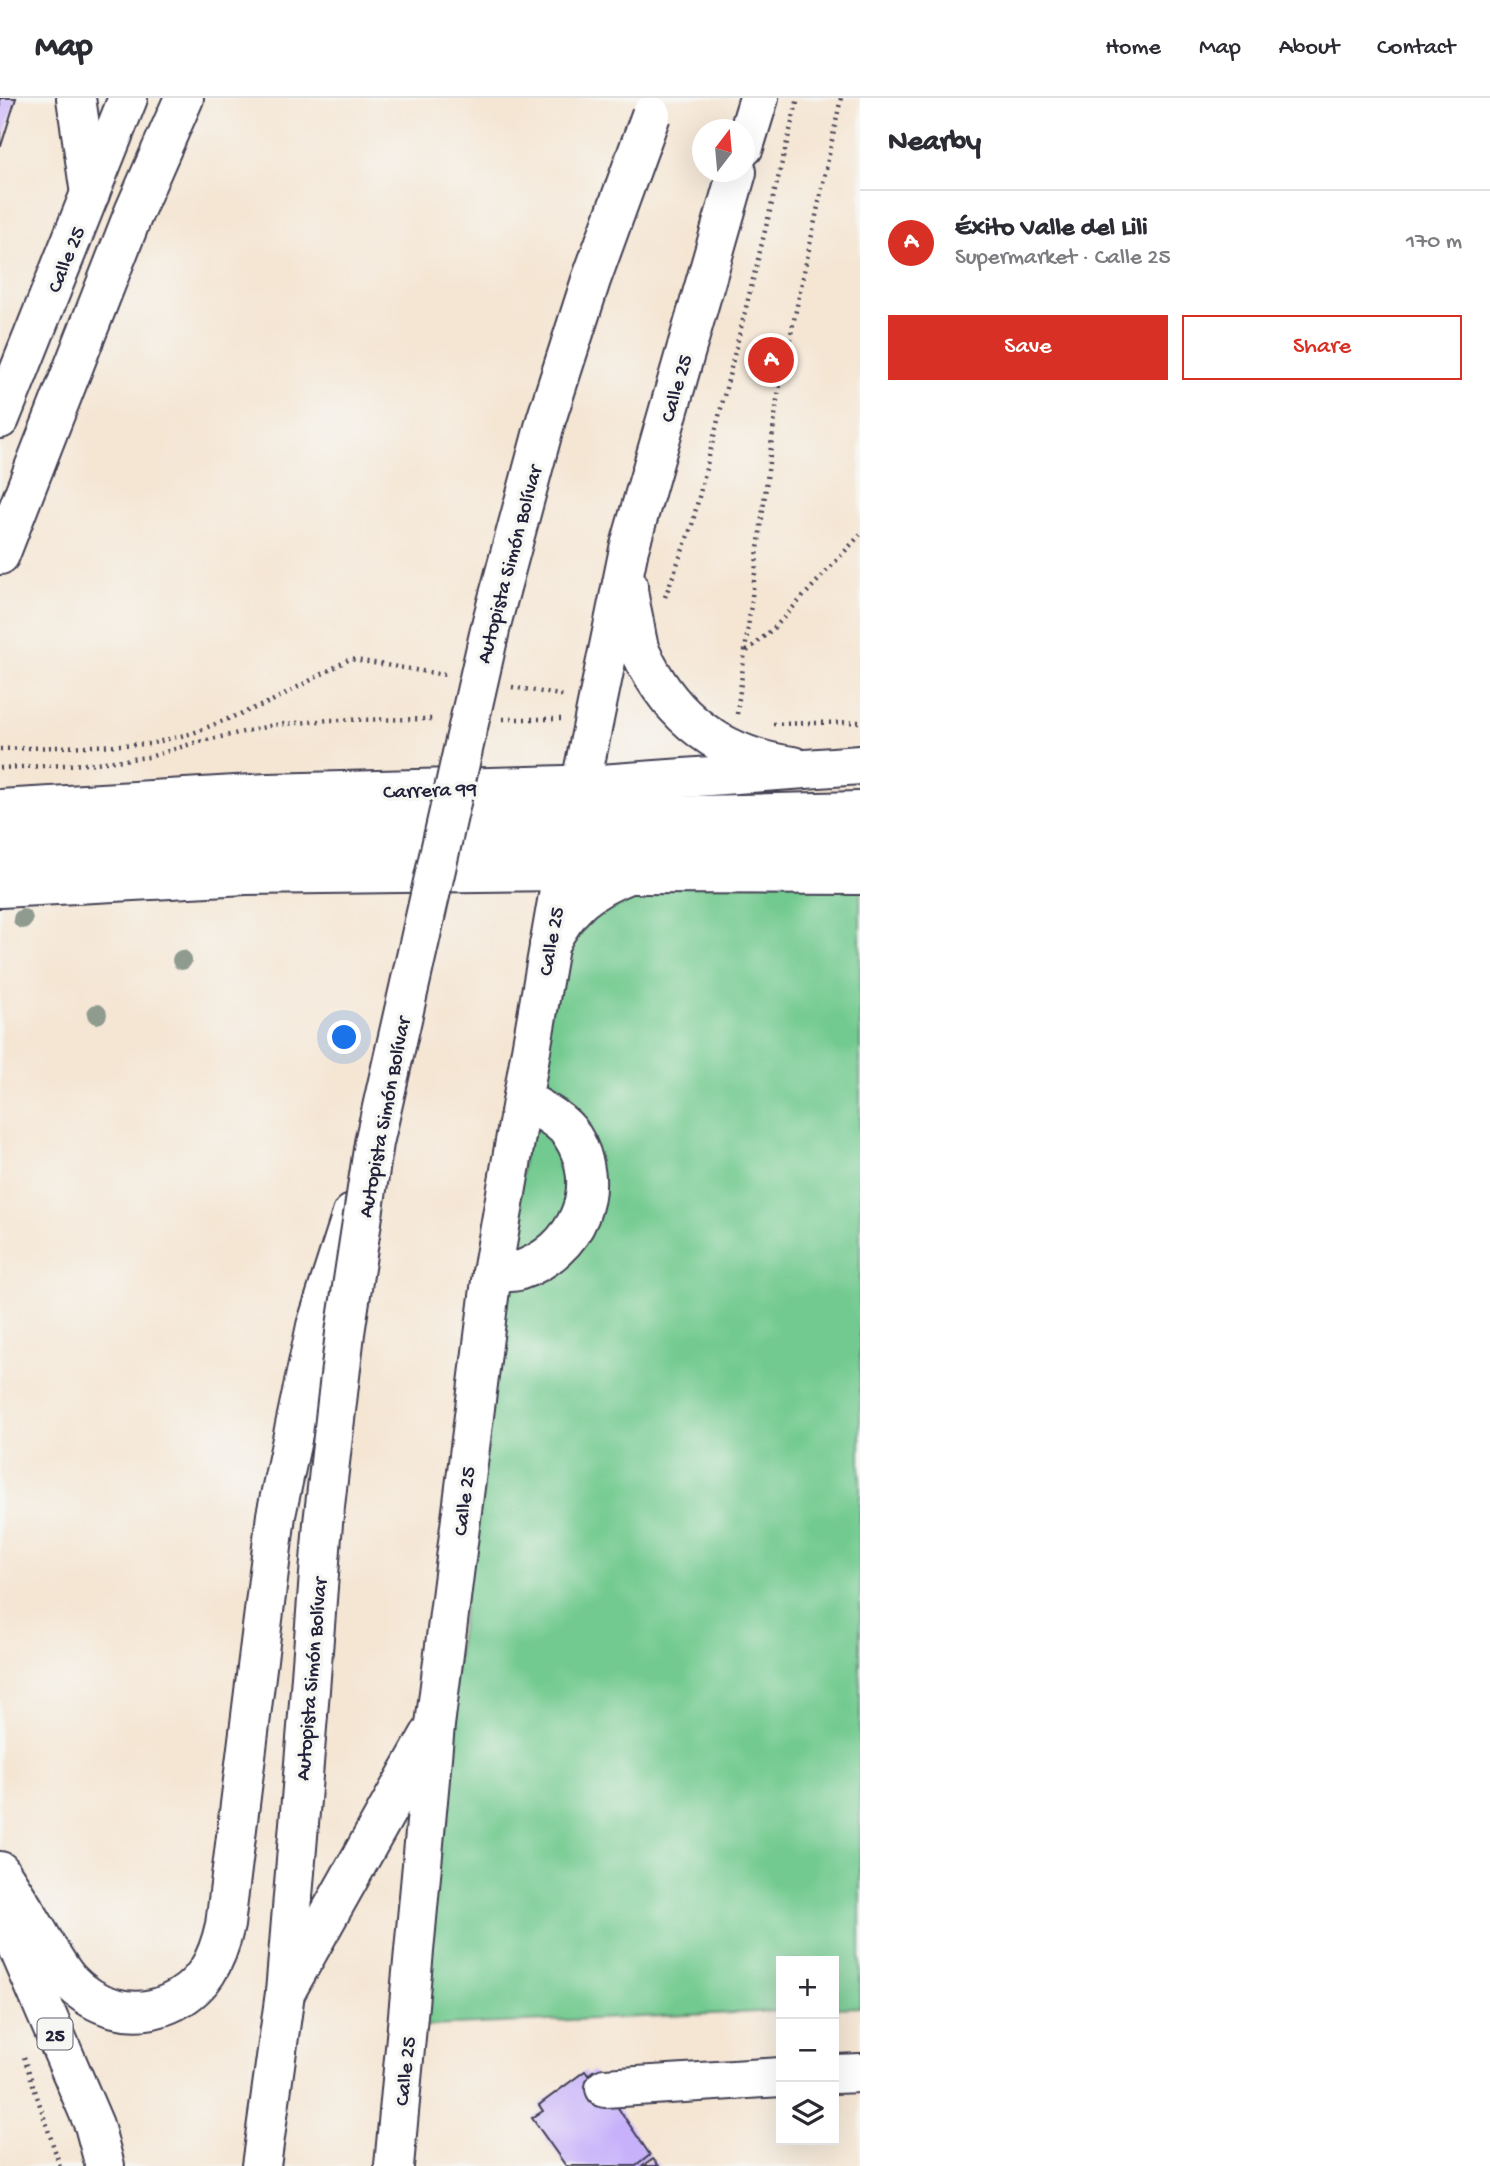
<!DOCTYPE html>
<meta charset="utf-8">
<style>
:root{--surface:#fff;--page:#f7f7f7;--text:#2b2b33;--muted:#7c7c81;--line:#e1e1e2;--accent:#d93025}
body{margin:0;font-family:"Gochi Hand",sans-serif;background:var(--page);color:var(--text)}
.controls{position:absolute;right:21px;bottom:21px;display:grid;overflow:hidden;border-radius:0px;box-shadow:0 7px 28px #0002}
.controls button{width:63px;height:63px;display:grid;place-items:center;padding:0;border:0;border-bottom:2px solid var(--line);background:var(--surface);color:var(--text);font:35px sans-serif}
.compass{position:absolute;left:692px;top:21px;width:63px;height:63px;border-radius:50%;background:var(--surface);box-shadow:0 7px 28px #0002;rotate:16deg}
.you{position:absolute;left:345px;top:940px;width:24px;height:24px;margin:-18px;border:5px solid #fff;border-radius:50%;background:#1a73e8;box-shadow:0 0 0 10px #1a73e833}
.badge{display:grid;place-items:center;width:46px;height:46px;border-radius:50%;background:var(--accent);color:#fff;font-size:23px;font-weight:700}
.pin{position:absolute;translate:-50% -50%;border:4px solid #fff;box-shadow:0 2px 7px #0006}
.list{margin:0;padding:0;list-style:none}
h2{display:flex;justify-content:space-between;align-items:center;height:91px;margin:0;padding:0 28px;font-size:30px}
h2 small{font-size:23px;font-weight:400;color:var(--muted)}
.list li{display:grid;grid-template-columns:46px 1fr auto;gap:21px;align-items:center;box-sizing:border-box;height:105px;padding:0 28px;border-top:2px solid var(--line)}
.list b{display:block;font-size:26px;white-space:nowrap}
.list p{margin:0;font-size:23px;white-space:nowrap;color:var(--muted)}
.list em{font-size:23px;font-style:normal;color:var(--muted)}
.actions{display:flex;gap:14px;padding:21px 28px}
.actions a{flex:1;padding:16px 0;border:2px solid var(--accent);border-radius:0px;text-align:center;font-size:24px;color:var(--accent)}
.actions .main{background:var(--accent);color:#fff}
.icon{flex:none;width:38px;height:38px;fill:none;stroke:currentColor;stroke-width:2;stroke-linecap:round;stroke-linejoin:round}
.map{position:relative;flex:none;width:860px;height:2068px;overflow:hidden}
header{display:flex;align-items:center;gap:42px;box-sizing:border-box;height:98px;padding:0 35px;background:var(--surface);border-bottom:2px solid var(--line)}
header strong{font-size:33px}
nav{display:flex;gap:38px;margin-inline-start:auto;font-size:24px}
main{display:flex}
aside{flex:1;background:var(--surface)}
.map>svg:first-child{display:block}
.green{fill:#73ca90;stroke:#4a7666;stroke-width:2}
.building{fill:#c7b1fb}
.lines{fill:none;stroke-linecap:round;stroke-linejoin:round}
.minor-casing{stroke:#423f52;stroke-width:42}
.major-casing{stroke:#423f52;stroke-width:42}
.highway-casing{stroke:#423f52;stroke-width:42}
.path{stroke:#423f52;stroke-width:4.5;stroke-dasharray:2 5;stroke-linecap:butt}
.minor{stroke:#fff;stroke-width:38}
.major{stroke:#fff;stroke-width:38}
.highway{stroke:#fff;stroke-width:38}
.highway-bridge-casing{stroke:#423f52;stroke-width:42;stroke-linecap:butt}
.highway-bridge{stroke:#fff;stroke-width:38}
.tree{fill:#909b90}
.labels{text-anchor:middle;stroke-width:7;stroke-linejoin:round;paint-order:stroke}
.shield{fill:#f6f6f2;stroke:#626272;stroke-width:2}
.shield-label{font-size:19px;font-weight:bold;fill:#22223b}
.street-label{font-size:21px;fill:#22223b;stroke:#f6f6f2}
</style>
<header>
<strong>Map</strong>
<nav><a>Home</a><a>Map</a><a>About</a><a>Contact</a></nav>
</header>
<main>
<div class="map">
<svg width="860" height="2068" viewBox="0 0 860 2068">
<rect width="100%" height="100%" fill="#f6f6f2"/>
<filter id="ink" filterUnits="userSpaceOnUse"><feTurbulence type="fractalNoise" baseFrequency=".0143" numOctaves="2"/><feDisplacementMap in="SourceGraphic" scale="14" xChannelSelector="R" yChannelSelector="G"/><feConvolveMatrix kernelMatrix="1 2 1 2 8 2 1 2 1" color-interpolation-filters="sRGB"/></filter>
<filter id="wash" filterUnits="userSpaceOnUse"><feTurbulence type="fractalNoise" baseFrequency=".00686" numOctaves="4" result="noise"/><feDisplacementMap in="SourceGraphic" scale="28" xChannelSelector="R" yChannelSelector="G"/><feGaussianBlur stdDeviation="1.57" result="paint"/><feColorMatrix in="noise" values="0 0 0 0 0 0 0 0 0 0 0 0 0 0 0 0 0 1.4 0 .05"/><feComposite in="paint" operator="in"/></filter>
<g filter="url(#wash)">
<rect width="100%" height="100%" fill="#f5e6d4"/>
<path class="green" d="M860,777V1909L834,1910V1863H781V1913L408,1929L559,792Z"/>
<g id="blocks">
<g class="building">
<path d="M0,0H16L1,48H0Z"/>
<path d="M585,1973L588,1977L593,1973L650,2057L636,2068H566L532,2020L543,2013L539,2007Z"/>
<path d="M653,2061L659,2068H643Z"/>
</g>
</g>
</g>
<g filter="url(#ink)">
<use href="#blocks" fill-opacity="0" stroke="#423f52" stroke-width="2"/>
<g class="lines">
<defs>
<g id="minor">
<path d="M76,0L90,96"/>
<path d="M744,49L759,0"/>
<path d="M0,321L128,0"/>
<path d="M628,487C628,499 632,512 634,524C636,534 637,546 641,555C671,620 723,659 793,668"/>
<path d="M0,739L261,722L574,720L860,713"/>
<path d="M0,769L251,756L568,753L860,745"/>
<path d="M492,1175C500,1174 510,1175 518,1173C577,1154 606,1089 571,1036C561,1021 538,1010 523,1001"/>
<path d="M285,1895L429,1638"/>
<path d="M834,1976L860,1975"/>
<path d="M605,1990L781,1979"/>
<path d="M394,2068L435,1627L492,1175L559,792L629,451L737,74"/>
</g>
<g id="major">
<path d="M0,711L268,695L601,686L860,667"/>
<path d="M0,790L246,777L563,773L628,776L860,777"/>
<path d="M549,847C569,808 588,792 628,776"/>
</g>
<g id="highway">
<path d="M0,457L134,114L184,0"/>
<path d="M0,1773C13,1793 25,1812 37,1832C47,1849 57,1868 69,1882C95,1910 133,1921 168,1906C203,1891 217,1863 225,1827L276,1417L316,1228L352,1116"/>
<path d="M2,1812L94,2027L105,2068"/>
<path d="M261,2068L285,1895L308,1617"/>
</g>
</defs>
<use href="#minor" class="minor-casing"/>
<use href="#major" class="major-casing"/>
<use href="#highway" class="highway-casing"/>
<g class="path">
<path d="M665,499L692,427L798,0"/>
<path d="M747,553L775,529L860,437"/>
<path d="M512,589L566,598"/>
<path d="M737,616L777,302L841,0"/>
<path d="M503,621H561"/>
<path d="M773,626L860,624"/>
<path d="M0,651L149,646L193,635L270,604L350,561L445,577"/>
<path d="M0,670L87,666L149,659L194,645L274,627L330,622L435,621"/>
<path d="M24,1959L60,2068"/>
</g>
<use href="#minor" class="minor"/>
<use href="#major" class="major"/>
<use href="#highway" class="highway"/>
<defs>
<path id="highway-bridge" d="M308,1617L323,1425L345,1235L374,1045L492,523L546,322L591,182L651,17"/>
</defs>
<use href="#highway-bridge" class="highway-bridge-casing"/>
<use href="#highway-bridge" class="highway-bridge"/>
</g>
<g class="tree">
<circle cx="23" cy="821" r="10"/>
<circle cx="182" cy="862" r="10"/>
<circle cx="97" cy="916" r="10"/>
</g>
</g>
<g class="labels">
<rect class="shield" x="37.5" y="1920.5" width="35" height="31" rx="5"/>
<g class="shield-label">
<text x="55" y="1943">25</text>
</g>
<g class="street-label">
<text transform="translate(65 161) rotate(-68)" y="7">Calle 25</text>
<text transform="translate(675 290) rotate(-74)" y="7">Calle 25</text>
<text transform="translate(508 466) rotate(-75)" y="7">Autopista Simón Bolívar</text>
<text transform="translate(430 691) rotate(-2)" y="7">Carrera 99</text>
<text transform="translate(550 843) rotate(-80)" y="7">Calle 25</text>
<text transform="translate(383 1019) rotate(-79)" y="7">Autopista Simón Bolívar</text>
<text transform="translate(463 1403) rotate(-83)" y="7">Calle 25</text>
<text transform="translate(310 1581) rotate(-85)" y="7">Autopista Simón Bolívar</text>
<text transform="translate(404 1973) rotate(-84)" y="7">Calle 25</text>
</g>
</g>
</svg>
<div class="controls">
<button>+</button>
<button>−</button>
<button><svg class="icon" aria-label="layers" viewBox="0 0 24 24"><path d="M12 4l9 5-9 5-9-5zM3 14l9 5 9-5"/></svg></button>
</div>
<svg class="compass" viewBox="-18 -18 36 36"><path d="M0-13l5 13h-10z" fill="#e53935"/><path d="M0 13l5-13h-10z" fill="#7c7c81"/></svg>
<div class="you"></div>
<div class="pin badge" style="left:771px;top:262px">A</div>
</div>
<aside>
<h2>Nearby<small></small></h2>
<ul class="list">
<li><span class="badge">A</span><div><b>Éxito Valle del Lili</b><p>Supermarket · Calle 25</p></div><em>170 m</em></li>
</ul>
<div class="actions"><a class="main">Save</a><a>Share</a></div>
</aside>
</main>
